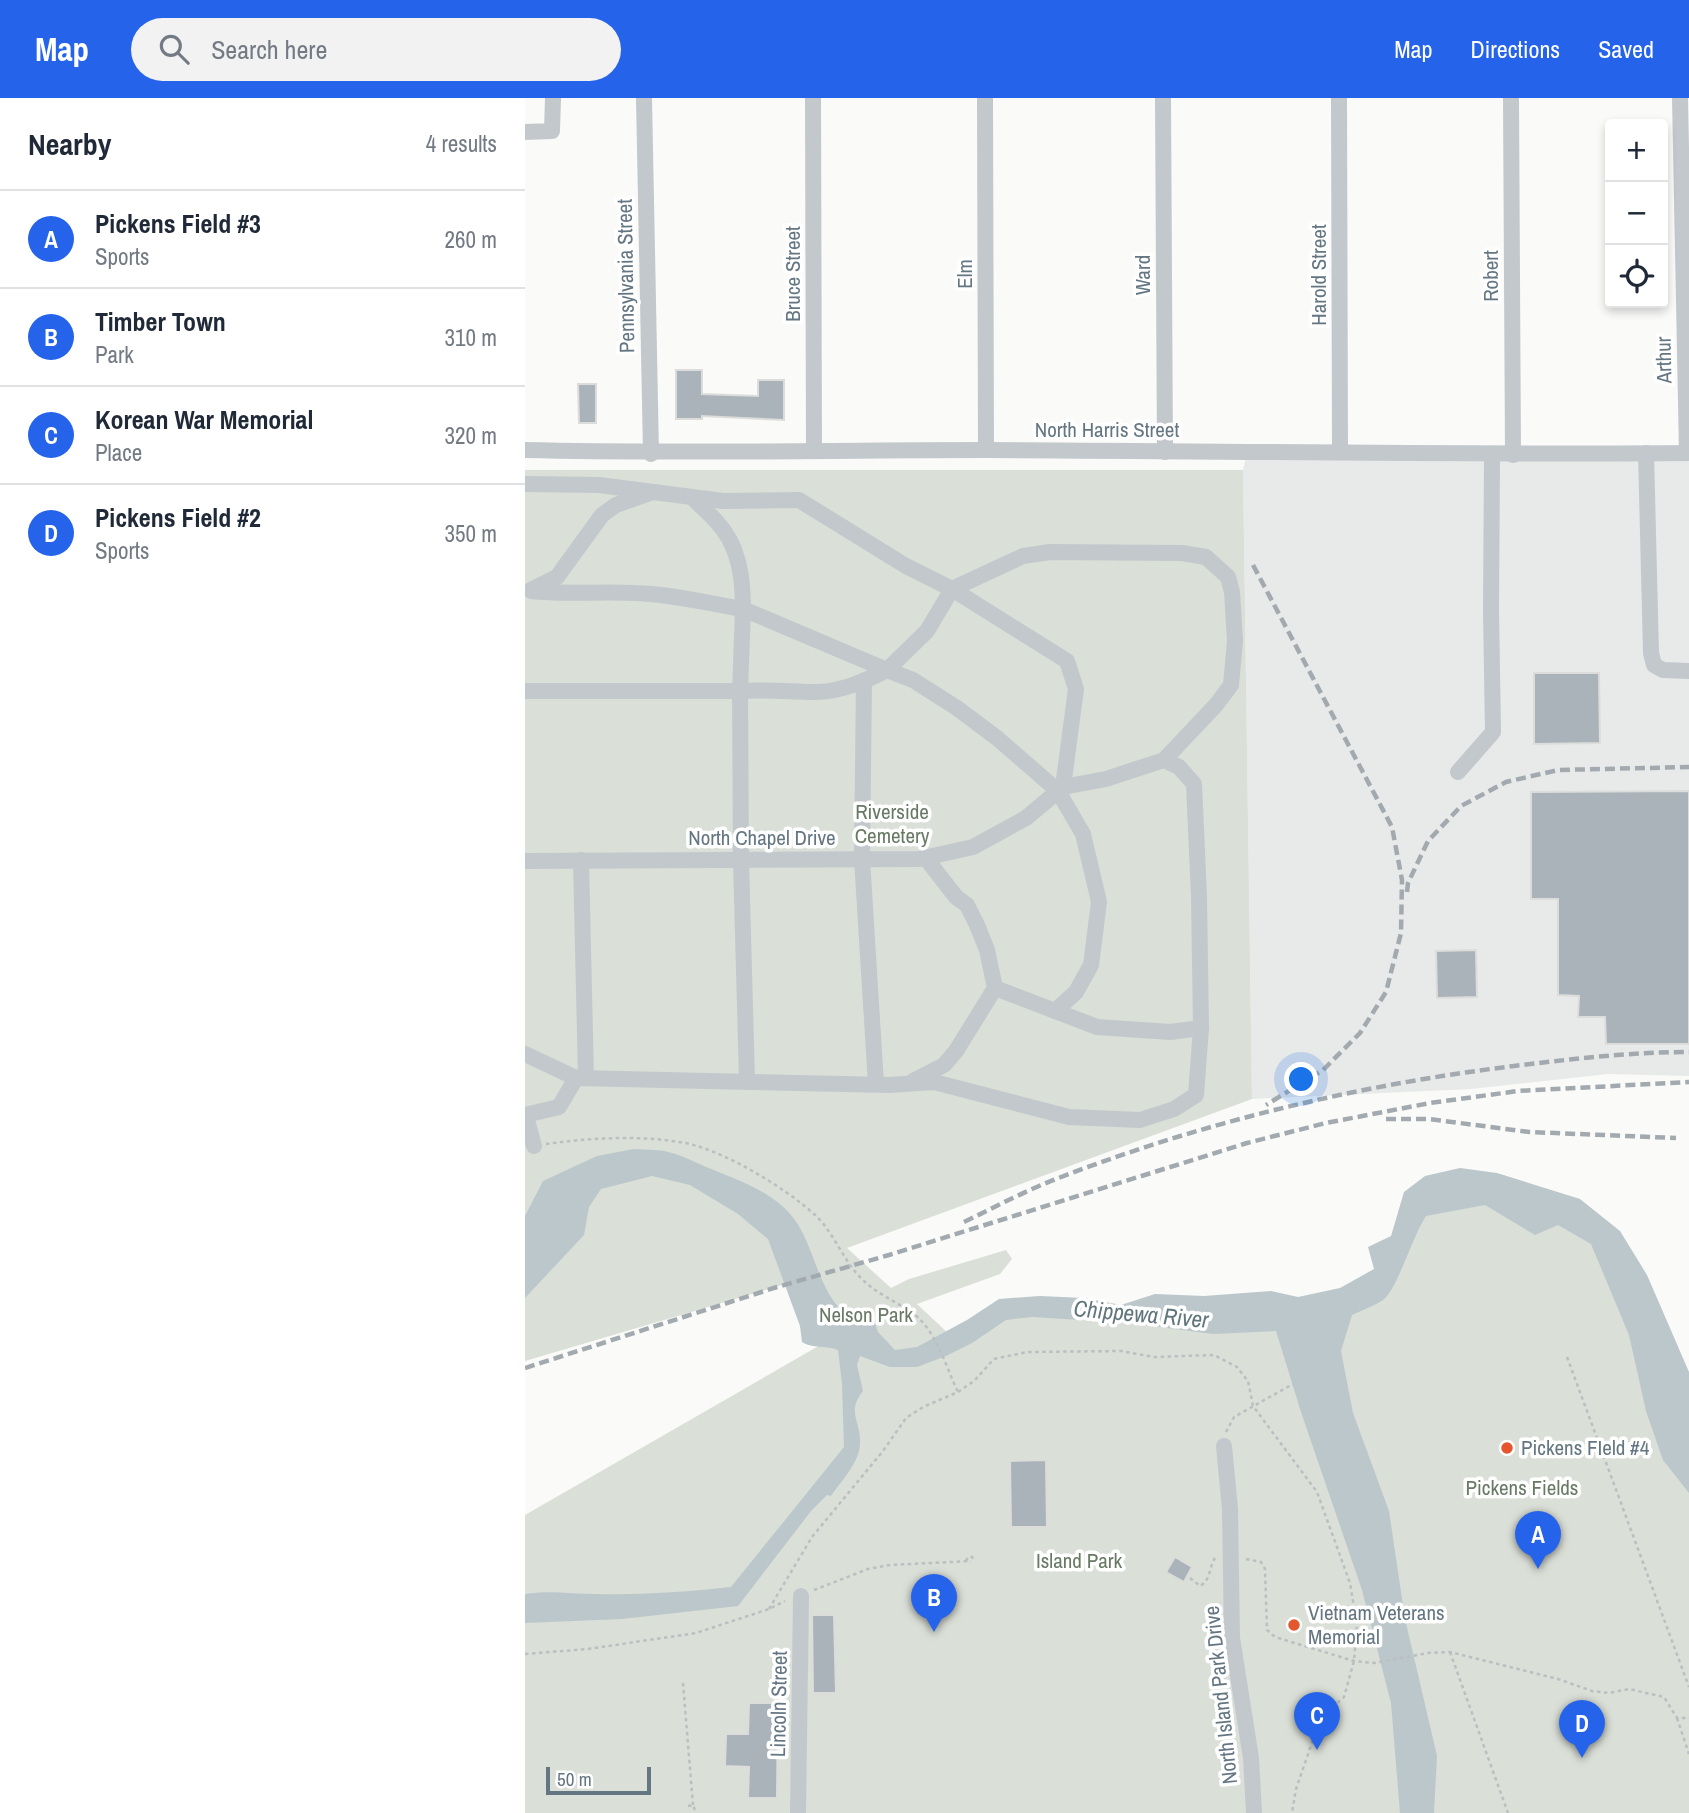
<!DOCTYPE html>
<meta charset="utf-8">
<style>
:root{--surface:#fff;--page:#f2f2f3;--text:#1f2937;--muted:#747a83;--line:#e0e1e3;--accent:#2563eb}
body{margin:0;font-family:"Archivo Narrow",sans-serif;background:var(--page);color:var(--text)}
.controls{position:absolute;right:21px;top:21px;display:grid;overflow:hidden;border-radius:7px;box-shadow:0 4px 10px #0003}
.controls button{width:63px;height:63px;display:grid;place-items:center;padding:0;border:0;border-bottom:2px solid var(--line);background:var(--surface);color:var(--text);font:35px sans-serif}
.scale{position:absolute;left:21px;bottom:18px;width:105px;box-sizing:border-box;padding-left:7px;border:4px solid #657683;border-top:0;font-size:19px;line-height:24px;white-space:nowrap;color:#657683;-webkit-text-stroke:5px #fff;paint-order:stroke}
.you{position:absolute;left:777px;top:982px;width:24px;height:24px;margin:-18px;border:5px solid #fff;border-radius:50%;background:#1a73e8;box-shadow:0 0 0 10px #1a73e833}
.badge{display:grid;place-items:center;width:46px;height:46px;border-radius:50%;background:var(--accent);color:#fff;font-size:23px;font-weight:700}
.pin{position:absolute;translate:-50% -58px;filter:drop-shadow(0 2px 4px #0008)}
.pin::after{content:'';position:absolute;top:37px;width:24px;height:21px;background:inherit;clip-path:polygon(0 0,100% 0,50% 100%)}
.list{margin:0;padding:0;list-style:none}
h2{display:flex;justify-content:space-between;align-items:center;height:91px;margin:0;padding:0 28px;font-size:30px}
h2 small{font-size:23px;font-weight:400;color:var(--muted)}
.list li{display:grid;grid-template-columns:46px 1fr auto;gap:21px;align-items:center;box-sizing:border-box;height:98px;padding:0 28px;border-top:2px solid var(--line)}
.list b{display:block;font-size:26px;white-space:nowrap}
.list p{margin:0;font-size:23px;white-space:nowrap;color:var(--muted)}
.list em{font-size:23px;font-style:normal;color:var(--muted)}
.icon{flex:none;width:38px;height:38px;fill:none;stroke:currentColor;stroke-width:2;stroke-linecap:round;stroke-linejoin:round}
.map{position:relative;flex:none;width:1164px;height:1715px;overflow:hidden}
header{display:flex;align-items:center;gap:42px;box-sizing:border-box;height:98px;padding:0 35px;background:var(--accent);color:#fff}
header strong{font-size:33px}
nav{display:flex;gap:38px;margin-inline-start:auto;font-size:24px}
.search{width:490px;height:63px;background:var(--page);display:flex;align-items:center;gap:18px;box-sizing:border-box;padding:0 24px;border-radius:38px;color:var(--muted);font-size:26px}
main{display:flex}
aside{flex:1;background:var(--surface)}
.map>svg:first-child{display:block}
.built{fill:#e8e9e9}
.green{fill:#dadfd7}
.water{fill:#bbc7cb}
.building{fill:#aab3b9;stroke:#dcdcda;stroke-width:2}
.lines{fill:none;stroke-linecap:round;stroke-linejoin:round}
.path{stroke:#bbbfc2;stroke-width:2.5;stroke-dasharray:3.5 3.5;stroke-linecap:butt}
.minor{stroke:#c3c8cc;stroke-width:16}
.rail{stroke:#a2aab0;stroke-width:4.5;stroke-dasharray:10 5;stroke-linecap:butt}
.poi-dot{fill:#e4572e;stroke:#fff;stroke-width:2.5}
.labels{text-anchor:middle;stroke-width:7;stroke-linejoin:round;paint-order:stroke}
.street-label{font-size:21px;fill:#657683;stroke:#fff}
.park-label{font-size:21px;fill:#687a64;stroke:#fff}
.poi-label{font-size:21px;fill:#657683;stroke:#fff;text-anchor:start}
.water-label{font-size:23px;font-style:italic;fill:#60757c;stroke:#fff}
</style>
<header>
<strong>Map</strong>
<div class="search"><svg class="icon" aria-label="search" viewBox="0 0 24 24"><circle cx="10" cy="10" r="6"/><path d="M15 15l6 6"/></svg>Search here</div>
<nav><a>Map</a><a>Directions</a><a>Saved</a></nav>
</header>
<main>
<aside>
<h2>Nearby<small>4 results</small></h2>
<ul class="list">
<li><span class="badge">A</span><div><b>Pickens Field #3</b><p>Sports</p></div><em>260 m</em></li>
<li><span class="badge">B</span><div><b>Timber Town</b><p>Park</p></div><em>310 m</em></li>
<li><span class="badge">C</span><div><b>Korean War Memorial</b><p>Place</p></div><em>320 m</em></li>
<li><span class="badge">D</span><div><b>Pickens Field #2</b><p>Sports</p></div><em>350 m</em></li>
</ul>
</aside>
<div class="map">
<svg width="1164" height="1715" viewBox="0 0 1164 1715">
<rect width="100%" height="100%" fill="#fafaf8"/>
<path class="built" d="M1164,352V978L1083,976L946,991L727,1001L718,372L722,355Z"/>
<path class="green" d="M0,372H718L727,1001L322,1150L366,1190L384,1181L481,1152L487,1161L475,1176L392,1206L425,1237L484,1203L686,1223L852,1192L895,1097L937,1082L1074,1144L1164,1349V1715H0V1417L311,1238L278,1181L0,1263Z"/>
<path class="water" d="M109,1051C121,1052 135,1051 147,1055C158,1058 170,1064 181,1069C213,1082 253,1095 272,1125C294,1160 295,1207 336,1226L347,1217L353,1234L370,1252L392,1249L442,1222L474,1201L515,1198L559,1200L596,1207L630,1196L679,1198L746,1193L773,1199L815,1190L849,1171L843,1149L866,1138L879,1094L900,1078L935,1070L972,1075L1055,1101L1095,1133L1122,1177L1164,1274V1395L1138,1362L1121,1313L1104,1237L1066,1146L1033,1127L1010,1137L960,1107L901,1118C888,1137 872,1192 858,1202C849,1208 837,1212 827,1217L816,1253L828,1315L864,1413L880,1521L912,1658L909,1715H875L866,1605L837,1492L776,1314L751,1233L688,1236L604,1225L507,1219L481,1222L447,1245L421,1258L392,1269H365L335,1258L332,1267L338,1293C321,1314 336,1323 335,1345C335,1364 316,1383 306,1398L302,1397L286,1413L213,1508L97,1521L0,1525V1496C24,1492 47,1496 70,1496C115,1497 161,1494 206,1489L319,1349L317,1286L313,1252C301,1247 288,1251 277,1244L275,1228L243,1141L213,1116L165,1087L127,1078L76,1091L64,1109L59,1137L0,1200V1118L18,1083L72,1058Z"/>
<g class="building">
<path d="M151,272H177V296L233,298V282H259V322L177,318V321H151Z"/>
<path d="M53,286H71V325H54Z"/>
<path d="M1009,575H1074L1075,645L1009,646Z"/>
<path d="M1164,693V946H1081L1080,919H1053L1054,898L1033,897V801H1006V694Z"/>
<path d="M951,852L952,899L912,900L911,853Z"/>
<path d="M521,1362L522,1429H486L485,1363Z"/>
<path d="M650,1459L667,1469L659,1484L641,1474Z"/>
<path d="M287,1517H309L311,1595H288Z"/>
<path d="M224,1605H253L252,1700H223L224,1669L200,1668L201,1636H223Z"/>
</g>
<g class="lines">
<g class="path">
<path d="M21,1046C65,1040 110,1037 154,1044C194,1049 259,1089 289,1116C309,1134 317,1161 336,1180C351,1196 371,1203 389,1216C411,1233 421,1269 433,1294"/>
<path d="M1042,1259L1164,1589"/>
<path d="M701,1334L709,1319L768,1286"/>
<path d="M721,1461L736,1464L740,1471L742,1532L750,1539L829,1563L849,1565L903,1555L925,1554L1033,1581L1067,1593L1084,1595L1104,1591L1139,1599L1152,1620H1164"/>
<path d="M441,1463L443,1459H447L450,1463"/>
<path d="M665,1480L675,1488C686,1482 684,1469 690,1460"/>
<path d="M289,1492L343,1471L365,1467L446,1463"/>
<path d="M244,1511L287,1439L358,1353L381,1320L398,1309L433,1294L449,1283L469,1261L502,1254L596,1253L629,1259L689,1257L712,1269L723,1283L728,1308L792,1394L825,1485L832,1527L829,1563L819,1599L801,1615L790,1636L771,1691L767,1715"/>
<path d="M925,1554L983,1715"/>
<path d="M0,1556L63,1551L171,1535L244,1511L260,1503"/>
<path d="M158,1585L168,1707"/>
<path d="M1152,1620L1164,1656"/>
<path d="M163,1708L168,1707L171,1715"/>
</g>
<g class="minor">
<path d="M119,0L126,356"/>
<path d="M288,0L289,352"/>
<path d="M460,0L461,352"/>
<path d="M638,0L640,354"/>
<path d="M814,0L815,354"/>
<path d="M986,0L988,357"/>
<path d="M1155,0L1162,355"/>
<path d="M0,34L27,33L28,0"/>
<path d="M0,352C154,356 308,352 462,352C696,353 930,357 1164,355"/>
<path d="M1121,355L1126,555L1129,567L1138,572L1164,573"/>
<path d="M0,386L74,387L198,403L274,402L381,468L427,491L542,563L551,591L538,689"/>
<path d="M6,492L32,479L77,417L91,407L125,395"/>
<path d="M6,493C40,497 75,493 110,495C146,496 182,505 218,511C218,479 214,447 191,423C183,414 174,407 167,399"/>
<path d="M339,583L337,761L351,986"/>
<path d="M0,593H215L216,762L222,983"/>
<path d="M933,674L968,634L966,513L967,357"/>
<path d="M56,762L61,980"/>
<path d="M0,763L394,761L448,749L501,720L538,689L581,681L639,662L654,669L669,686L674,798L676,930L671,997L649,1011L615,1022L544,1019L409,984L364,987L51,980L0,956"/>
<path d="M470,890L572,929L645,934L676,930"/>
<path d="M530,913L551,894L566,867L574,804L558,736L533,693L472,640L432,610L388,582L362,572C340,583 318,593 293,594C267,594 241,591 215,593L218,511L362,572L402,533L427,491L498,458L525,454L657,455L681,459L703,479L707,494L710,543L706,587L691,607L639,662"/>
<path d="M388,983L419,967L431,953L470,890L462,852L452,827L442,807L431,799L400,759"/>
<path d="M0,1017L34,1009L51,980"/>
<path d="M1,1018L9,1048"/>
<path d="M699,1348L705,1411L707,1540L726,1660L729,1715"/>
<path d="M273,1715L276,1498"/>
</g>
<g class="rail">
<path d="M728,467L867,729L877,782L876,835L861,894L835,935L798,972L741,1007"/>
<path d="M882,794L883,785L903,743L936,708L981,684L1033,672L1164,669"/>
<path d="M861,1021H904L1004,1034L1151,1040"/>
<path d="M439,1124C470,1109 500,1093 531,1081C678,1024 833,987 989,968C1047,961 1105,954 1164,954"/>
<path d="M0,1270L252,1189L364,1157L722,1045L801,1025L905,1005L993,993L1164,984"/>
</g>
</g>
<g class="poi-dot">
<circle cx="982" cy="1350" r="7"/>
<circle cx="769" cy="1527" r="7"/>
</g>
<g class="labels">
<g class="street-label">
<text transform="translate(268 176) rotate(-90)" y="7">Bruce Street</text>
<text transform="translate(440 176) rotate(-90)" y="7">Elm</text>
<text transform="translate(618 177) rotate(-90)" y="7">Ward</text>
<text transform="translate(794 177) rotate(-90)" y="7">Harold Street</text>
<text transform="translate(101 178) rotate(-91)" y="7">Pennsylvania Street</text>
<text transform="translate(966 178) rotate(-90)" y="7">Robert</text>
<text transform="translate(1139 262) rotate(-91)" y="7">Arthur</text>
<text x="582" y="339">North Harris Street</text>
<text x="237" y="747">North Chapel Drive</text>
<text transform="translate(696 1597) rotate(-96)" y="7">North Island Park Drive</text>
<text transform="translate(254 1606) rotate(-89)" y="7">Lincoln Street</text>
</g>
<g class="park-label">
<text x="367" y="721">Riverside<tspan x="367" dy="24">Cemetery</tspan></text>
<text x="341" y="1224">Nelson Park</text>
<text x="997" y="1397">Pickens Fields</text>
<text x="554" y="1470">Island Park</text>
</g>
<g class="poi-label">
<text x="996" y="1357">Pickens FIeld #4</text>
<text x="783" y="1522">Vietnam Veterans<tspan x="783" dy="24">Memorial</tspan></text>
</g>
<g class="water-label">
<text transform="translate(616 1216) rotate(5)" y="8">Chippewa River</text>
</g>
</g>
</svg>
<div class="controls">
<button>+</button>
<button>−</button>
<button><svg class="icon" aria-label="locate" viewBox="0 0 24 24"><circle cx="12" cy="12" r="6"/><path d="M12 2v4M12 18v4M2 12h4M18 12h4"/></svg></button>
</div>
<div class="scale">50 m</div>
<div class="you"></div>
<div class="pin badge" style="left:1013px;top:1471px">A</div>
<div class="pin badge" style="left:409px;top:1534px">B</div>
<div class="pin badge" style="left:792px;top:1652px">C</div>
<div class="pin badge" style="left:1057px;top:1660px">D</div>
</div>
</main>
